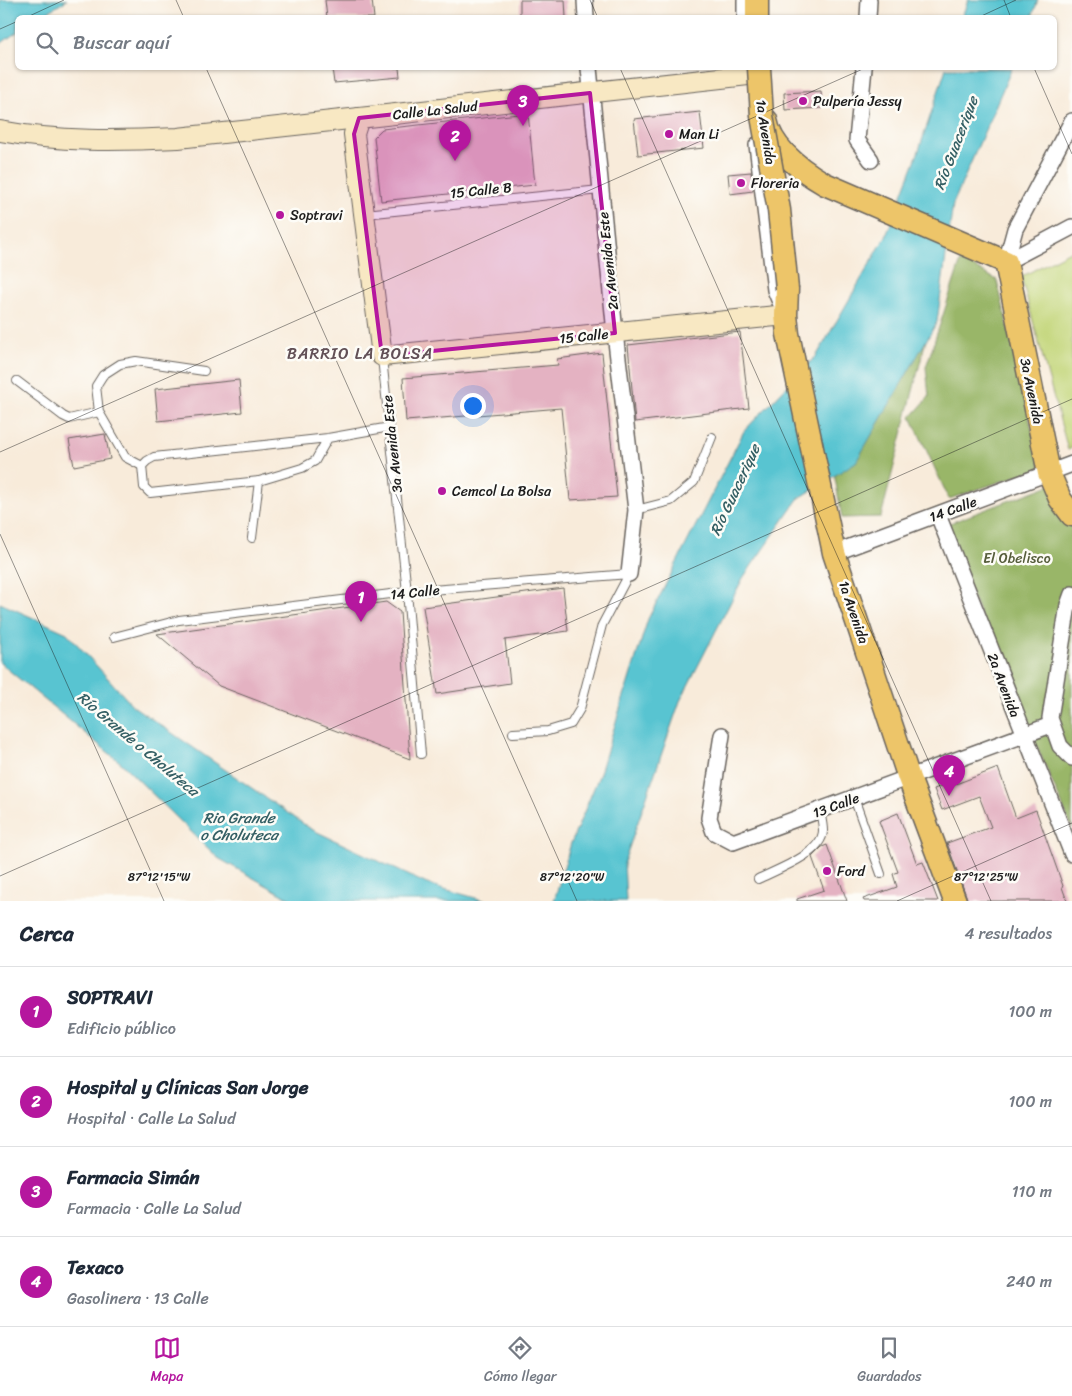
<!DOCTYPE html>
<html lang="es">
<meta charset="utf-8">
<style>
:root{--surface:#fff;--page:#f2f2f3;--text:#1f2937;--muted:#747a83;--line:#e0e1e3;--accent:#b5179e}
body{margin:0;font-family:Sriracha,sans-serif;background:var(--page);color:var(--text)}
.you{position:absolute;left:472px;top:405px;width:18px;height:18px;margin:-12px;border:4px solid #fff;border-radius:50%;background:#1a73e8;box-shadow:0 0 0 8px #1a73e833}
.badge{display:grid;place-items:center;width:32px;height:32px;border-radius:50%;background:var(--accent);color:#fff;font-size:16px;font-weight:700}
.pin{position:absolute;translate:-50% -41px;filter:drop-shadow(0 1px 2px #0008)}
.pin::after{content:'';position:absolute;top:26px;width:18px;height:15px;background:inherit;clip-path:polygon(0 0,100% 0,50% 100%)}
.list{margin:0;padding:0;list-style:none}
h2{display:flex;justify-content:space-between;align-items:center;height:65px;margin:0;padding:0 20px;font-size:21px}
h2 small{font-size:16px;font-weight:400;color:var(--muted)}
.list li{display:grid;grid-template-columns:32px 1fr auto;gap:15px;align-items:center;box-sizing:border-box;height:90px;padding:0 20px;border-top:1px solid var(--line)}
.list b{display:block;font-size:19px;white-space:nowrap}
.list p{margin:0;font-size:16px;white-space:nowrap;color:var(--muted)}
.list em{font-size:16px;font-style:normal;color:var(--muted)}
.icon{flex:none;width:28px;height:28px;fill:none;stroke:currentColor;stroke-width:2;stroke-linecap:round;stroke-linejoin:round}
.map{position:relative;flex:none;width:1072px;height:901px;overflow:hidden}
.search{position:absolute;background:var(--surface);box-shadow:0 1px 4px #0004;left:15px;right:15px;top:15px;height:55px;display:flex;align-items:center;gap:12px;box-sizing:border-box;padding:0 18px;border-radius:8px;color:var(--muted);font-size:19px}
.sheet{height:425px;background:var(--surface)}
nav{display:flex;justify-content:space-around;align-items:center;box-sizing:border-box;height:70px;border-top:1px solid var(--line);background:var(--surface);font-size:14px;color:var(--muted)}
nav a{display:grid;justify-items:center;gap:2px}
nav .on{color:var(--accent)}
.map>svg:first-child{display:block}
.green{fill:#c2d578;stroke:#6f784a}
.forest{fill:#99b668;stroke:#5a6942}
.water{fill:#58c4d1;stroke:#3a7076}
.building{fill:#e4b2c2}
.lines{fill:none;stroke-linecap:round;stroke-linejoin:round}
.lane-casing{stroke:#69645e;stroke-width:10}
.street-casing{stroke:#69645e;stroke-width:18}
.secondary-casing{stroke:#69645e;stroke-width:22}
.primary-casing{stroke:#69645e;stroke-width:25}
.lane{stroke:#fff;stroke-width:8}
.street{stroke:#fff;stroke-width:15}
.secondary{stroke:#f8e8c3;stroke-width:20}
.primary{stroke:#edc569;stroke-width:22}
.primary-bridge-casing{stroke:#69645e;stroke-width:25;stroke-linecap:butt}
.primary-bridge{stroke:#edc569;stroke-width:22}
.marked{fill:#b5179e;fill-opacity:0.2;stroke:#b5179e;stroke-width:4;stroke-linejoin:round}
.ticks{fill:none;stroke:#1c1c1c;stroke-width:1;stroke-opacity:0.45}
.poi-dot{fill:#b5179e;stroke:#fdfcf7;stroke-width:2}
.labels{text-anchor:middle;stroke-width:5;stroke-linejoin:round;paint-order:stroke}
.poi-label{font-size:14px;fill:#1c1c1c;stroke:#fdfcf7;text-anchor:start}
.street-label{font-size:14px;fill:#1c1c1c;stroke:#fdfcf7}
.park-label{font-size:14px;fill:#565d3c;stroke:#fdfcf7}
.water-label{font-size:15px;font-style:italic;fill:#345f64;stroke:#fdfcf7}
.quarter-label{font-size:16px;letter-spacing:1px;fill:#625056;stroke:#fdfcf7}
.ticks-label{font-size:12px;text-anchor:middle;fill:#1c1c1c;stroke:#fdfcf7;stroke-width:5;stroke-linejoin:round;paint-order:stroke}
</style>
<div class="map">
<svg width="1072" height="901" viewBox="0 0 1072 901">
<rect width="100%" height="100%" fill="#fdfcf7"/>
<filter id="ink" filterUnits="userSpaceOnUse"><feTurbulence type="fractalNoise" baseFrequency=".02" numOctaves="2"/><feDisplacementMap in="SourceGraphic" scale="10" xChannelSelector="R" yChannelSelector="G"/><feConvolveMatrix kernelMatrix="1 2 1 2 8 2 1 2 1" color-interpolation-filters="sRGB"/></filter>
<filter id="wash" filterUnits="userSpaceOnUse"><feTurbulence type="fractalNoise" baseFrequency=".0096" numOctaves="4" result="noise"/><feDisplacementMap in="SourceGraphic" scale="20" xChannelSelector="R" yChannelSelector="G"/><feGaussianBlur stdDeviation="1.12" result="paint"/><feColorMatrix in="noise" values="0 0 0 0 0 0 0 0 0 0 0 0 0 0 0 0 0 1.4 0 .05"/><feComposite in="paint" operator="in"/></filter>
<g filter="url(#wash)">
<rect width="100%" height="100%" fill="#f8ebda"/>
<path class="green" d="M1072,250V448L1068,450L1021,277Z"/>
<g class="forest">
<path d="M961,260L997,280L1041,468L949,499L911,417L929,397L926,367Z"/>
<path d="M944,269L881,517L842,518L829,444L918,281Z"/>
<path d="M1061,481L1072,503V828L942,526Z"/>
</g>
<g class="water">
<path d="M0,0H67L40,17L18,18L17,32L0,44Z"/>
<path d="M968,0H1038L1032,17H962Z"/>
<path d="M946,68H1012L953,204L937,322L856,462L798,499L743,578L680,701L624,862L626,901H554L571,843L599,776L648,619L744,431L817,355L886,236L918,153Z"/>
<path d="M0,603L67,633L133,706L311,829L427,884L486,901H294L218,858L121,763L0,663Z"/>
</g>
<g id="blocks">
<g class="building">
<path d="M325,0H372L374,18H327Z"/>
<path d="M520,0H565L566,18H520Z"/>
<path d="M332,68H399L400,77L334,83Z"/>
<path d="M821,91L822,108L785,110L784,93Z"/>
<path d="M700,112L704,148L638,155L634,119Z"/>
<path d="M528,113L535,185L381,201L374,137L382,129Z"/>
<path d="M751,172L753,191L730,194L728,174Z"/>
<path d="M740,332L749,408L635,422L628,345Z"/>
<path d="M602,353L617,497L570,500L561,408L406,421L403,378L558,365L557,359Z"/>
<path d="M239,380L242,412L158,421L155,389Z"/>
<path d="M105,434L110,459L74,466L69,440Z"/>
<path d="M563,588L568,631L505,640L510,683L437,694L423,607Z"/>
<path d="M386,602L400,612L410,759L219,686L157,634Z"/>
<path d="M998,768L1016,818L1036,810L1063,886L1062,887L1067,901H968L947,843L991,827L979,796L942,810L934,789L955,781L956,784Z"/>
<path d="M898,813L917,864L923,862L938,901H864L863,899L897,887L893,874L898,872L879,821Z"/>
<path d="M827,845L847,901H797V899L824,890L812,857L822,847Z"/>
</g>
</g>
</g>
<g filter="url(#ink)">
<use href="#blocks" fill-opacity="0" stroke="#69645e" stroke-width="1"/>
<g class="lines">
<defs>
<g id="lane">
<path d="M365,214L600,190"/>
<path d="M382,358L407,592L421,754"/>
<path d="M17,381L63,416L69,419L99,412"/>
<path d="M328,438L315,461L302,468L259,481L150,493L144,487L142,466L147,461L154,457L328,438L390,427"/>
<path d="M142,466L125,457L99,412L96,386L103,375L120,364L136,361L204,371"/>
<path d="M636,510L671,501L694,482L712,437"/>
<path d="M252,538L259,481"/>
<path d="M114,637L179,620L407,592L629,574L602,625L580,709L571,724L548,731L513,733"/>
<path d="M854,798L881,874"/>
<path d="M758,879C776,870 822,854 823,831C823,824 821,817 820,811"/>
</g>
<g id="street">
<path d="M585,0L586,18"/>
<path d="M745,0V18"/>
<path d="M868,18L869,0"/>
<path d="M589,68L615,333L636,510L629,574"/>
<path d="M864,68L857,140L871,160"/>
<path d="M757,145L775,290L783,309"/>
<path d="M1006,262L1015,229L1072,121"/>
<path d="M1006,262L1072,227"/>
<path d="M938,515L1072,854"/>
<path d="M834,553L1072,464"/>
<path d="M1072,594L1068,605L1050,718L1060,746L1072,758"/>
<path d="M722,735L709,818L714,832L733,842L1051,725"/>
</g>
<g id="secondary">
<path d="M359,118L354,134L382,356L786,315"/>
<path d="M0,131C59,142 118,141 178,138L748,75"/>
</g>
<g id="primary">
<path d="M757,0V18"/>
<path d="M766,120C771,149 801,170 825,184L1006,262L1049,473L1060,499L1072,515"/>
<path d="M787,289L786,315L788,334L834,553L909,778L955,901"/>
</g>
</defs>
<use href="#lane" class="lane-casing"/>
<use href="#street" class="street-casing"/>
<use href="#secondary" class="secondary-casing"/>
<use href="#primary" class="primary-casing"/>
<use href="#lane" class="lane"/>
<use href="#street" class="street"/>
<use href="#secondary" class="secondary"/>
<use href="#primary" class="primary"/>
<defs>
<path id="primary-bridge" d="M759,68L762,116L779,210L787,289"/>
</defs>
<use href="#primary-bridge" class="primary-bridge-casing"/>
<use href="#primary-bridge" class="primary-bridge"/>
</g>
</g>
<path class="marked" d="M590,93L615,333L382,356L354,134L359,118Z"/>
<path class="ticks" d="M176,0L184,18M590,0L598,18M1004,0L1011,18M25,18L64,0M977,18L1016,0M0,29L18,21M206,68L577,901M620,68L991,901M1034,68L1072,154M0,452L865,68M0,534L164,901M0,876L1072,399M897,901L1072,823"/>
<g class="poi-dot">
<circle cx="803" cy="101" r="5"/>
<circle cx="669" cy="134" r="5"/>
<circle cx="741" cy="183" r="5"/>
<circle cx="280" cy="215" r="5"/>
<circle cx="442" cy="491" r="5"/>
<circle cx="827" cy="871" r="5"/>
</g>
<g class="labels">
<g class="poi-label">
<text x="813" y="106">Pulpería Jessy</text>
<text x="679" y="139">Man Li</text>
<text x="751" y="188">Floreria</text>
<text x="290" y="220">Soptravi</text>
<text x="452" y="496">Cemcol La Bolsa</text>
<text x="837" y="876">Ford</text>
</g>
<g class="street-label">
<text transform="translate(435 110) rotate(-6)" y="5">Calle La Salud</text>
<text transform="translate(766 132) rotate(81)" y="5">1a Avenida</text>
<text transform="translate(481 190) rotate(-6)" y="5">15 Calle B</text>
<text transform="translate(608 261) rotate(-96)" y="5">2a Avenida Este</text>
<text transform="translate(584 336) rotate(-6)" y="5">15 Calle</text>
<text transform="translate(1032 391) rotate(78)" y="5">3a Avenida</text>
<text transform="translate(392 444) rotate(-96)" y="5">3a Avenida Este</text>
<text transform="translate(953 509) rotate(-20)" y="5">14 Calle</text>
<text transform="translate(415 592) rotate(-6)" y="5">14 Calle</text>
<text transform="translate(854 612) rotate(71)" y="5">1a Avenida</text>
<text transform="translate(1004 685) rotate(69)" y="5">2a Avenida</text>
<text transform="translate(836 805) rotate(-20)" y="5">13 Calle</text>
</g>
<g class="park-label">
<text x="1017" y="563">El Obelisco</text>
</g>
<g class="water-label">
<text transform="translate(956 143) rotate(-69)" y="5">Río Guacerique</text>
<text transform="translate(735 490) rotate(-65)" y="5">Río Guacerique</text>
<text transform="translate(138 744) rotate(40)" y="5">Río Grande o Choluteca</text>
<text x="239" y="823">Rio Grande<tspan x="239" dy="17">o Choluteca</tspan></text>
</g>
<g class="quarter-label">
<text x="360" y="359">BARRIO LA BOLSA</text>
</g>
</g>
<g class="ticks-label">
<text x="159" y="881">87°12'15"W</text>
<text x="572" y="881">87°12'20"W</text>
<text x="986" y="881">87°12'25"W</text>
</g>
</svg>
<div class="you"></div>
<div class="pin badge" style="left:361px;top:622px">1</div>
<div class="pin badge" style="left:455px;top:161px">2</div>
<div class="pin badge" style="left:523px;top:126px">3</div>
<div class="pin badge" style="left:949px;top:796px">4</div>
<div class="search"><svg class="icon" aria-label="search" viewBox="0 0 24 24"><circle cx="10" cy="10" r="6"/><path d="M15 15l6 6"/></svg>Buscar aquí</div>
</div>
<section class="sheet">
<h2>Cerca<small>4 resultados</small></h2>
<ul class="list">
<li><span class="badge">1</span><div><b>SOPTRAVI</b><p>Edificio público</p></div><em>100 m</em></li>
<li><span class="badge">2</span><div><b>Hospital y Clínicas San Jorge</b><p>Hospital · Calle La Salud</p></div><em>100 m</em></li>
<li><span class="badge">3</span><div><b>Farmacia Simán</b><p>Farmacia · Calle La Salud</p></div><em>110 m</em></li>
<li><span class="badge">4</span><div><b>Texaco</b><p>Gasolinera · 13 Calle</p></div><em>240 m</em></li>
</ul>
</section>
<nav>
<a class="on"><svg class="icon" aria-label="map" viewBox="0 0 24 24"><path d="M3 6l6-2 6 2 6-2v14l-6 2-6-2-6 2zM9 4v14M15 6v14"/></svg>Mapa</a>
<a><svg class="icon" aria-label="directions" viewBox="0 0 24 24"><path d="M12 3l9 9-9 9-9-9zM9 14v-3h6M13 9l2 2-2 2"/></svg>Cómo llegar</a>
<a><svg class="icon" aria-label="saved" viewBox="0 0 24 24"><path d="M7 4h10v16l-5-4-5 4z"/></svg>Guardados</a>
</nav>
